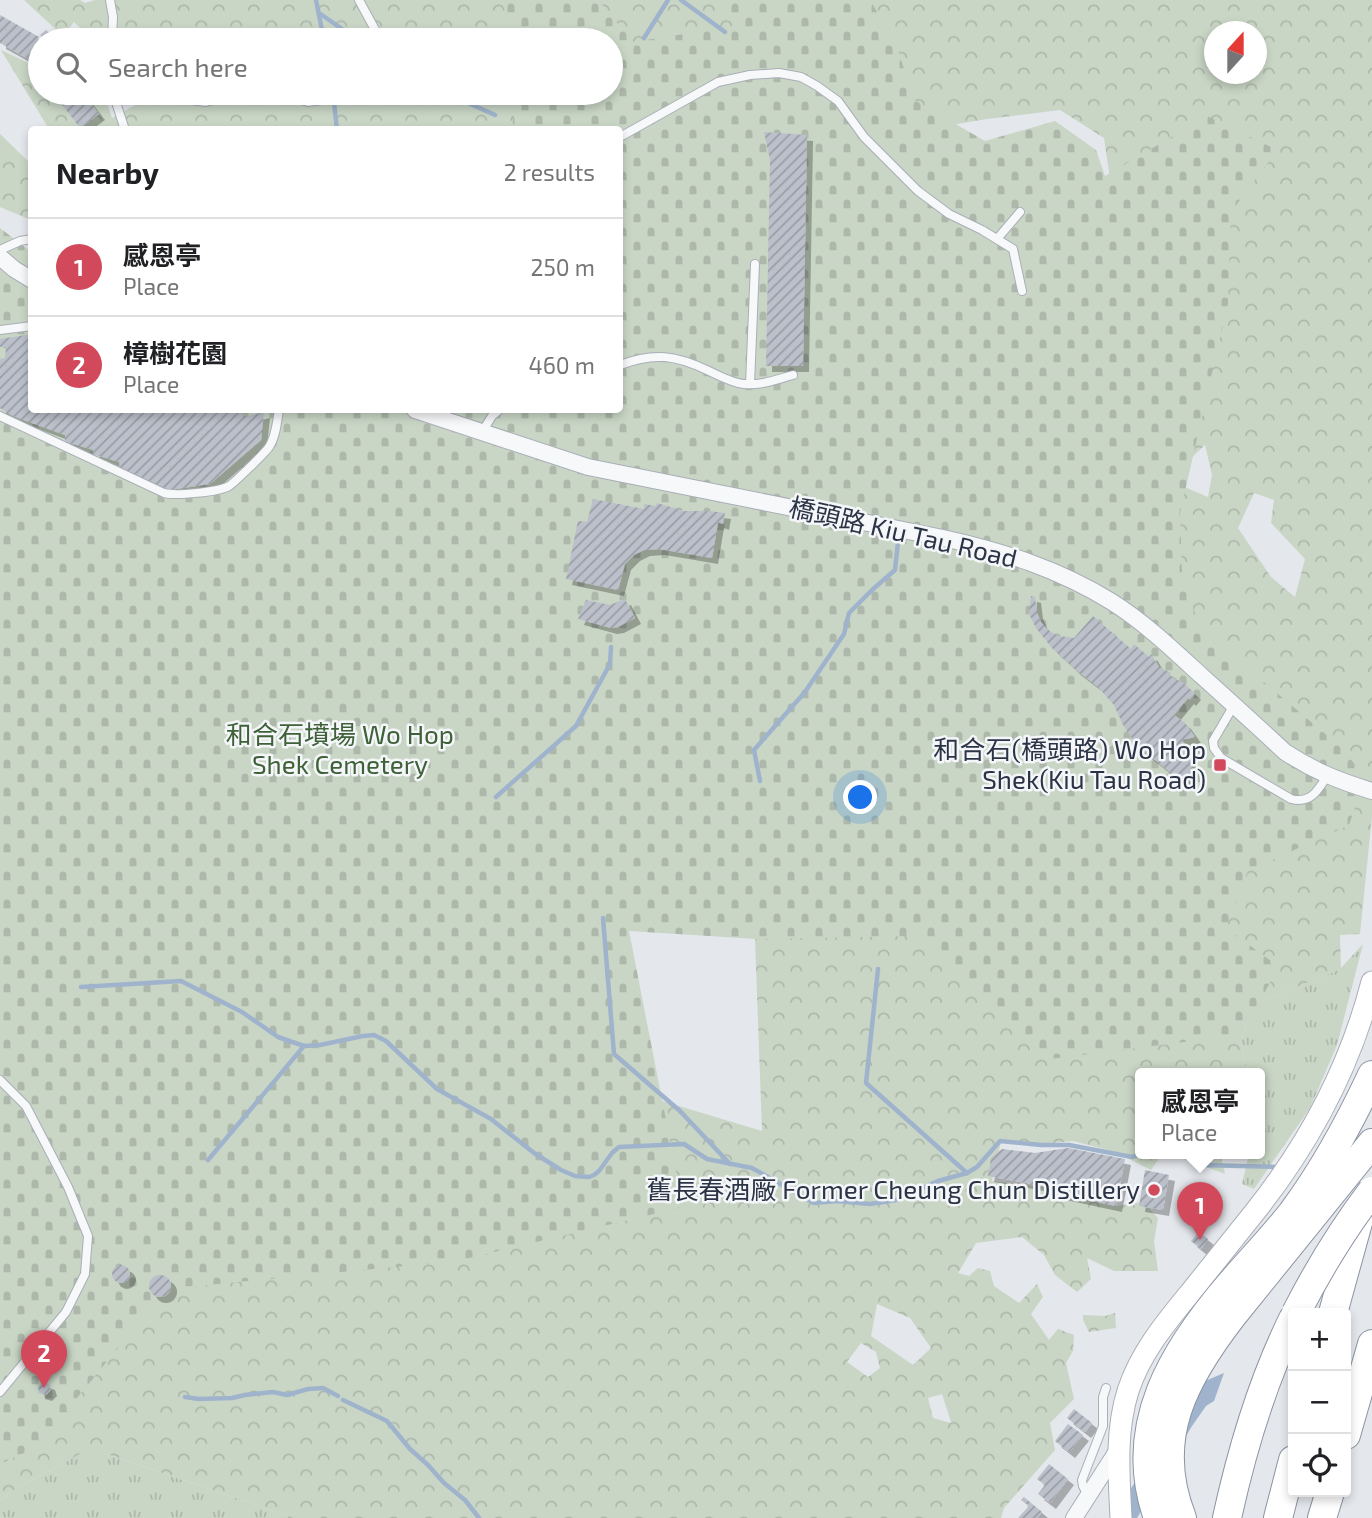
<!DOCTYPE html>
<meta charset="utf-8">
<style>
:root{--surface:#fff;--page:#f6f6f6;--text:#202124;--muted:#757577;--line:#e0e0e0;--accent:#d1495b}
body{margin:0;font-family:"Exo 2","Noto Sans TC",sans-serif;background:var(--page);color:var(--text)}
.controls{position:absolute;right:21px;bottom:21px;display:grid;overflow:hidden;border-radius:7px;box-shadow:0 4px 10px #0003}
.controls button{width:63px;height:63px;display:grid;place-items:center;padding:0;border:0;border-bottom:2px solid var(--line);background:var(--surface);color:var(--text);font:35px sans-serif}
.compass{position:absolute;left:1204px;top:21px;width:63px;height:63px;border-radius:50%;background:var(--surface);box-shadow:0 4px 10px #0003;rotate:21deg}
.you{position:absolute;left:861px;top:798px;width:24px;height:24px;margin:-18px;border:5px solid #fff;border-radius:50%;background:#1a73e8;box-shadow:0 0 0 10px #1a73e833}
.badge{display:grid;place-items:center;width:46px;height:46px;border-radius:50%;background:var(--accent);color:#fff;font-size:23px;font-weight:700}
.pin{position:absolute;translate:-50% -58px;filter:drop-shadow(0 2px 4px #0008)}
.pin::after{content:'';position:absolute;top:37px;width:24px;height:21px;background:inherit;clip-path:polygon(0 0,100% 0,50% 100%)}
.popup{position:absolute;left:1135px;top:1068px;width:130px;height:91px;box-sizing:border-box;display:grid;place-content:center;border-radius:7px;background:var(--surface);filter:drop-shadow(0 2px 5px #0005);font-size:23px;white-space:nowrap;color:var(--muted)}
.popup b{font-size:26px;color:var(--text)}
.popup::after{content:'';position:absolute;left:50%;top:100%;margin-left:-14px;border:14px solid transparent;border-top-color:var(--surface)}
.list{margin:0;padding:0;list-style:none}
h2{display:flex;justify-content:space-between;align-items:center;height:91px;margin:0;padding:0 28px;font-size:30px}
h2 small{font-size:23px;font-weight:400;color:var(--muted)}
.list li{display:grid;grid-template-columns:46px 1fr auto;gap:21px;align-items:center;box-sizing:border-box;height:98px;padding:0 28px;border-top:2px solid var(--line)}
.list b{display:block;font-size:26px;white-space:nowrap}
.list p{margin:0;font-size:23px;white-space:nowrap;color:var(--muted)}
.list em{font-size:23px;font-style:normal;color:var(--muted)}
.icon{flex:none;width:38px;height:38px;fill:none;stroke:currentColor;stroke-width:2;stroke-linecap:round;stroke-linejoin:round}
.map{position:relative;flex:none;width:1372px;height:1518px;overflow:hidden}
.search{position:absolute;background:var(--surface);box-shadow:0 4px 10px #0003;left:28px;top:28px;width:595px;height:77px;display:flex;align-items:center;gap:18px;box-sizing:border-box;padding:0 24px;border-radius:38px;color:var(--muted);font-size:26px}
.panel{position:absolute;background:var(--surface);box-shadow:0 4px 10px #0003;left:28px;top:126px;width:595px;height:287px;border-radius:7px}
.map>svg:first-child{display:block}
.grass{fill:url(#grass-tufts)}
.forest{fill:url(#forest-crowns);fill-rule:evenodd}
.cemetery{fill:url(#cemetery-stones)}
.water{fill:#9fb4cc}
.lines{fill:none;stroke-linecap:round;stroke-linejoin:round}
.stream{stroke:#9fb4cc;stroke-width:4.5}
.building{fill:url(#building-hatch);filter:url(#shadow)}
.lane-casing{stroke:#a9aeb7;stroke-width:10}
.street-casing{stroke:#a9aeb7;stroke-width:18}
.secondary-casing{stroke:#a9aeb7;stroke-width:23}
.highway-casing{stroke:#8b94a3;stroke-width:30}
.lane{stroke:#f7f8fa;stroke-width:8}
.street{stroke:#f7f8fa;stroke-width:16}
.secondary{stroke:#fff;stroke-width:21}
.highway{stroke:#fff;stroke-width:28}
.highway-bridge-casing{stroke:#8b94a3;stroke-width:30;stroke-linecap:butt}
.highway-bridge{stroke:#fff;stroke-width:28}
.poi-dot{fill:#d1495b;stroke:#f4f6f9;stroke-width:2.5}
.labels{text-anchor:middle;stroke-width:5;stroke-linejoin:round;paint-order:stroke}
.street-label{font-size:26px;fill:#2b3445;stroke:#f4f6f9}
.park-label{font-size:26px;fill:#3f6138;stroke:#f4f6f9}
.poi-label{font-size:26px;fill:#2b3445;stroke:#f4f6f9;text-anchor:end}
</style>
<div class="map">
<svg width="1372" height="1518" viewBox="0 0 1372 1518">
<defs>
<pattern id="grass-tufts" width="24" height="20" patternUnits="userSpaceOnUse" patternTransform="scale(1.75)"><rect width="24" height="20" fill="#c9d6c5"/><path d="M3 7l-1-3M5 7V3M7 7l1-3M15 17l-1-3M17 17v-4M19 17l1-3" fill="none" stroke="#adb8ab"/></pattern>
<pattern id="forest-crowns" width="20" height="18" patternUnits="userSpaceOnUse" patternTransform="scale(1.75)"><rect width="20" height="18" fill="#c9d6c5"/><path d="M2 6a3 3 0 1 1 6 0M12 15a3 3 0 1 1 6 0" fill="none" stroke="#adb8ab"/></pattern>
<pattern id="cemetery-stones" width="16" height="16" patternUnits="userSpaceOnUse" patternTransform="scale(1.75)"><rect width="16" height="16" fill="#c9d6c5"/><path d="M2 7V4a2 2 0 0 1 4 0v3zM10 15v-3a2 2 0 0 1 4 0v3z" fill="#adb8ab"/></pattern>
<pattern id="building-hatch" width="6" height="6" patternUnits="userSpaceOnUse" patternTransform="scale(1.75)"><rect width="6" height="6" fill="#bbc0ca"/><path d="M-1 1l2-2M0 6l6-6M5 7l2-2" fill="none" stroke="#989da6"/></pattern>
<filter id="shadow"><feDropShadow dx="6" dy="6" stdDeviation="0" flood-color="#0004"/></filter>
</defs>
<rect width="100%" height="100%" fill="#e4e7ec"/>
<g class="grass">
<path d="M1363,944L1337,1045L1310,1108L1254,1189L1242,1184L1249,1154H1260V1074H1248L1241,1043L1252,1005L1340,969Z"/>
<path d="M80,1454H107L288,1516V1518H0V1501L10,1492Z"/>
</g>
<g class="forest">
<path d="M24,0H80L85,3L95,0H1372V816L1360,934L1340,935L1341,969L1252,1005L1241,1043L1248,1074H1140V1154H1162L1151,1170L1115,1152L1073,1141L1042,1144L1001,1142L992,1181L1076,1191L1116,1206L1143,1202L1158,1218L1154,1241L1158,1271H1114L1087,1258L1091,1279L1077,1292L1055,1275L1044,1255L1022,1237L976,1243L958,1273L969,1276L978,1268L990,1271L994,1286L1019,1303L1037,1284L1043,1297L1031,1314L1049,1340L1058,1329L1074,1335L1073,1351L1066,1363L1074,1399L1050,1423L1055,1450L1004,1508L1001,1518H288V1516L107,1454H80L10,1492L0,1501V929L579,1076L762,1131L755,939L1141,579L1113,199L1104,138L1060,110L987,119L921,130L679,64L611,40H125L121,33L114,40H93L74,22L63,36ZM1214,32H1256V74H1214ZM1205,445L1212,475L1208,497L1168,480ZM1254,493L1274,500L1271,523L1305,559L1295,597L1271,577L1238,528ZM877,1304L910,1318L931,1348L913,1365L871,1336ZM861,1343L876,1352L880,1368L868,1377L847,1362ZM942,1394L951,1422V1423L933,1418L928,1398Z"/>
<path d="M1,50L37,67L40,72V93H55L67,108L91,112L82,93H104L112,118L135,105V93H563L552,129H49Z"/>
<path d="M0,134L31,164V220L0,207Z"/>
<path d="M1171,1154H1222L1221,1157L1225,1174Z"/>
<path d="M1115,1313L1116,1328L1089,1332L1083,1320V1315L1105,1316Z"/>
</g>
<path class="cemetery" d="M501,0H598L633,42L735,26L727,15L735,0H870L896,44L914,100L985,141L1055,121L1096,150L1105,176L1207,116L1277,150L1231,212L1228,303L1180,513L1182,574L1200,628L1337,744L1361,771L1358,799L1349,825L1248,871L1226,928L1279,967L1240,1035L1050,1059L917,936L756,939L629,931L683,1207L456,1261L166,1289L37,1447L0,1464V228L31,252L32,410H620V130L513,129L512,93H611V40H515Z"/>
<path class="water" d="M1224,1373L1214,1401L1206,1406L1192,1426L1137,1518H1112L1198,1384Z"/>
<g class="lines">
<g class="stream">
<path d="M316,0L324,40"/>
<path d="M681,0L725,32"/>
<path d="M319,13L358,40"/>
<path d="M644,38L668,0"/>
<path d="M333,93L337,130"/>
<path d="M446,93L495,115"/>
<path d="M760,781L754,750L805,692L844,634L849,613L872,590L895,570L898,542"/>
<path d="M496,797L576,726L610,664L611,647"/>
<path d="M603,918L614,1054L680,1111L730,1164"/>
<path d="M878,969L866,1083L967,1173"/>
<path d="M81,987L181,981L242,1012L278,1037L304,1046L320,1045L363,1036L374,1035L386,1041L437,1089L491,1119L534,1153L561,1170L575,1176L589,1177L594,1175L599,1171L612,1153L619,1147L684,1144L707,1159L752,1168L814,1203L837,1201L870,1204L896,1200L938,1181L967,1173L977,1167L1000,1141L1041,1145H1069L1132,1157L1141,1154"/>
<path d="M1184,1154L1195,1159L1200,1165L1278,1167"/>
<path d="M208,1160L304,1046"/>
<path d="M185,1397L199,1399L232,1398L245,1395L273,1392L287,1395L308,1389L323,1388L338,1396"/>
<path d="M343,1400L387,1421L410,1449L428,1465L444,1483L465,1500L479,1518"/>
</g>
</g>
<g class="building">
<path d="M0,15L39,37L27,58L0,43Z"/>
<path d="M46,30L57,40H46L40,35Z"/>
<path d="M53,93H83L99,114L80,128Z"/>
<path d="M764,132L807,135L803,366H766L770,160Z"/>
<path d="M32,334V410H242L244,417L264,412L261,440L210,484L169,490L121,471L119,462L93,454L94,450L65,442V435L13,416L0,408V359L5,358L6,347H0V339Z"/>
<path d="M593,499L644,509V504L656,506L657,503L684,511H709L725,513L723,524L718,522L712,558L659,549L644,550L634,555L625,564L618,590L566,579L578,521L587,522Z"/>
<path d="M1031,596L1035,597L1037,613L1041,622L1049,631L1059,636L1074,638L1093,616L1131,649L1134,644L1149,657L1151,654L1159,667L1171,673L1169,676L1184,683L1195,694L1190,700L1188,698L1174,715L1185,723L1195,737L1182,740L1190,754L1192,763L1190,774L1185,784L1137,746L1123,725L1114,705L1098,687L1076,670L1052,648L1036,628L1029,614Z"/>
<path d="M625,599L635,618L618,627L611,628L578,619L586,600L610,605Z"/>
<path d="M1068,1148L1125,1159L1116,1206L1060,1194V1189L988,1176L991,1158L1002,1149L1035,1153Z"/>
<path d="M1145,1170L1169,1175L1163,1210L1139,1206Z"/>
<path d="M1199,1232L1208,1239L1201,1249L1191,1241Z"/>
<circle cx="121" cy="1274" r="9"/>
<circle cx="160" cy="1286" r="11"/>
<path d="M43,1382L49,1384L51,1390L46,1395L39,1393L38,1386Z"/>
<path d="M1074,1409L1092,1423L1085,1432L1067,1418Z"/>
<path d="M1068,1424L1083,1435L1069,1452L1055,1441Z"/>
<path d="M1049,1464L1068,1479L1050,1503L1038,1494L1045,1485L1037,1479Z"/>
<path d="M1024,1497L1042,1512L1037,1518H1018L1029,1506L1021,1500Z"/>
</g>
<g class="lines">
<defs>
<g id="lane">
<path d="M110,0L113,17L112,40"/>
<path d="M359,0L379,37V40"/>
<path d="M113,93L125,130"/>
<path d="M162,93L184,99L206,102L238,93"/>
<path d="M280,93L308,102L336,98L341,93"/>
<path d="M620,137L718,82L750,75L779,73L801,77L817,86L838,101L864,137L918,191L949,214L982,230L1013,249L1022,291"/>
<path d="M997,239L1020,212"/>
<path d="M0,250L20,241L32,239"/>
<path d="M0,330L32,326"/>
<path d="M620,365C654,352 676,355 709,371C719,376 733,383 744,384C760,386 778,379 793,375"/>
<path d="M750,384L755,264"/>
<path d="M0,416L164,493C176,496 219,492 229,486C235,482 265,453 269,447C276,437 277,421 279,410"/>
<path d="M482,432L492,416L499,410"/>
<path d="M1234,705L1213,741L1214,748L1221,758L1291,799C1310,804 1318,791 1327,776"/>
<path d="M0,1080L26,1106L68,1187L88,1236L85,1274L66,1312L0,1392"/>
<path d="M1088,1496L1083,1486L1082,1480L1103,1426V1397L1106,1388"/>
</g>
<g id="street">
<path d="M0,257L14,269L32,280"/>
<path d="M415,410L588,467L943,538C1002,551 1059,569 1112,602C1142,621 1168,645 1194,669C1225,697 1255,724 1285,752C1314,771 1339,781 1372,791"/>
<path d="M1074,1518L1119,1448"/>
</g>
<path id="secondary" d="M1121,1518C1119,1476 1115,1432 1128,1391C1141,1351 1168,1320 1194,1288C1214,1263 1234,1238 1254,1213C1309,1144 1350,1067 1372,982"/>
<g id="highway">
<path d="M1333,1313L1362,1208"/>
<path d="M1346,1435L1372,1344"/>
<path d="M1158,1518C1125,1426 1174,1349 1232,1282C1252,1259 1273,1237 1292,1213C1324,1170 1349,1124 1372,1075"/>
<path d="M1182,1518C1150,1438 1185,1377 1233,1315L1372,1143"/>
<path d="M1227,1518C1242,1449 1262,1382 1293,1319"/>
<path d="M1278,1518L1293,1460"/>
<path d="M1322,1518L1330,1492"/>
</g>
</defs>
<use href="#lane" class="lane-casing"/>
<use href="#street" class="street-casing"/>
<use href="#secondary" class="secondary-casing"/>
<use href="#highway" class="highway-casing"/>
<use href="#lane" class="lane"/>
<use href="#street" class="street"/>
<use href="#secondary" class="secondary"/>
<use href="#highway" class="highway"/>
<defs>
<path id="highway-bridge" d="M1296,1313C1318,1270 1343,1229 1372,1191"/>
</defs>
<use href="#highway-bridge" class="highway-bridge-casing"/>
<use href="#highway-bridge" class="highway-bridge"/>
</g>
<g class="poi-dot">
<rect x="1213" y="758" width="14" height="14" rx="3.5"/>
<circle cx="1154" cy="1190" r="7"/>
</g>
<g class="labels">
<g class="street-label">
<text transform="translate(903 533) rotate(13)" y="9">橋頭路 Kiu Tau Road</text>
</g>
<g class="park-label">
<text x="340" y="744">和合石墳場 Wo Hop<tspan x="340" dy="30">Shek Cemetery</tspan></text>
</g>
<g class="poi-label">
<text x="1206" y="759">和合石(橋頭路) Wo Hop<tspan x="1206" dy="30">Shek(Kiu Tau Road)</tspan></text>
<text x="1140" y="1199">舊長春酒廠 Former Cheung Chun Distillery</text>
</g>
</g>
</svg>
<div class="controls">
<button>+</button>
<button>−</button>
<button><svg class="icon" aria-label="locate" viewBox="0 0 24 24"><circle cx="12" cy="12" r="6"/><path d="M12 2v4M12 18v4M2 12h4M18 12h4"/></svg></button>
</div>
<svg class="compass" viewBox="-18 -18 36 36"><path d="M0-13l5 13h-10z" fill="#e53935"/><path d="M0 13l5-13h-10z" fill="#757577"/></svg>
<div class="you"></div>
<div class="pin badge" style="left:1200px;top:1240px">1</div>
<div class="popup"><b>感恩亭</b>Place</div>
<div class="pin badge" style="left:44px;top:1388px">2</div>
<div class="search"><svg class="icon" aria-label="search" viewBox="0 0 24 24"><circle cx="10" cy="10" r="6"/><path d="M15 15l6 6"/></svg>Search here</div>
<section class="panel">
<h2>Nearby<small>2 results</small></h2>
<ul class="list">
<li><span class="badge">1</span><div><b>感恩亭</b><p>Place</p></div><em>250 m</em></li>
<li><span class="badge">2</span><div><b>樟樹花園</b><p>Place</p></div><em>460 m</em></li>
</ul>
</section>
</div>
